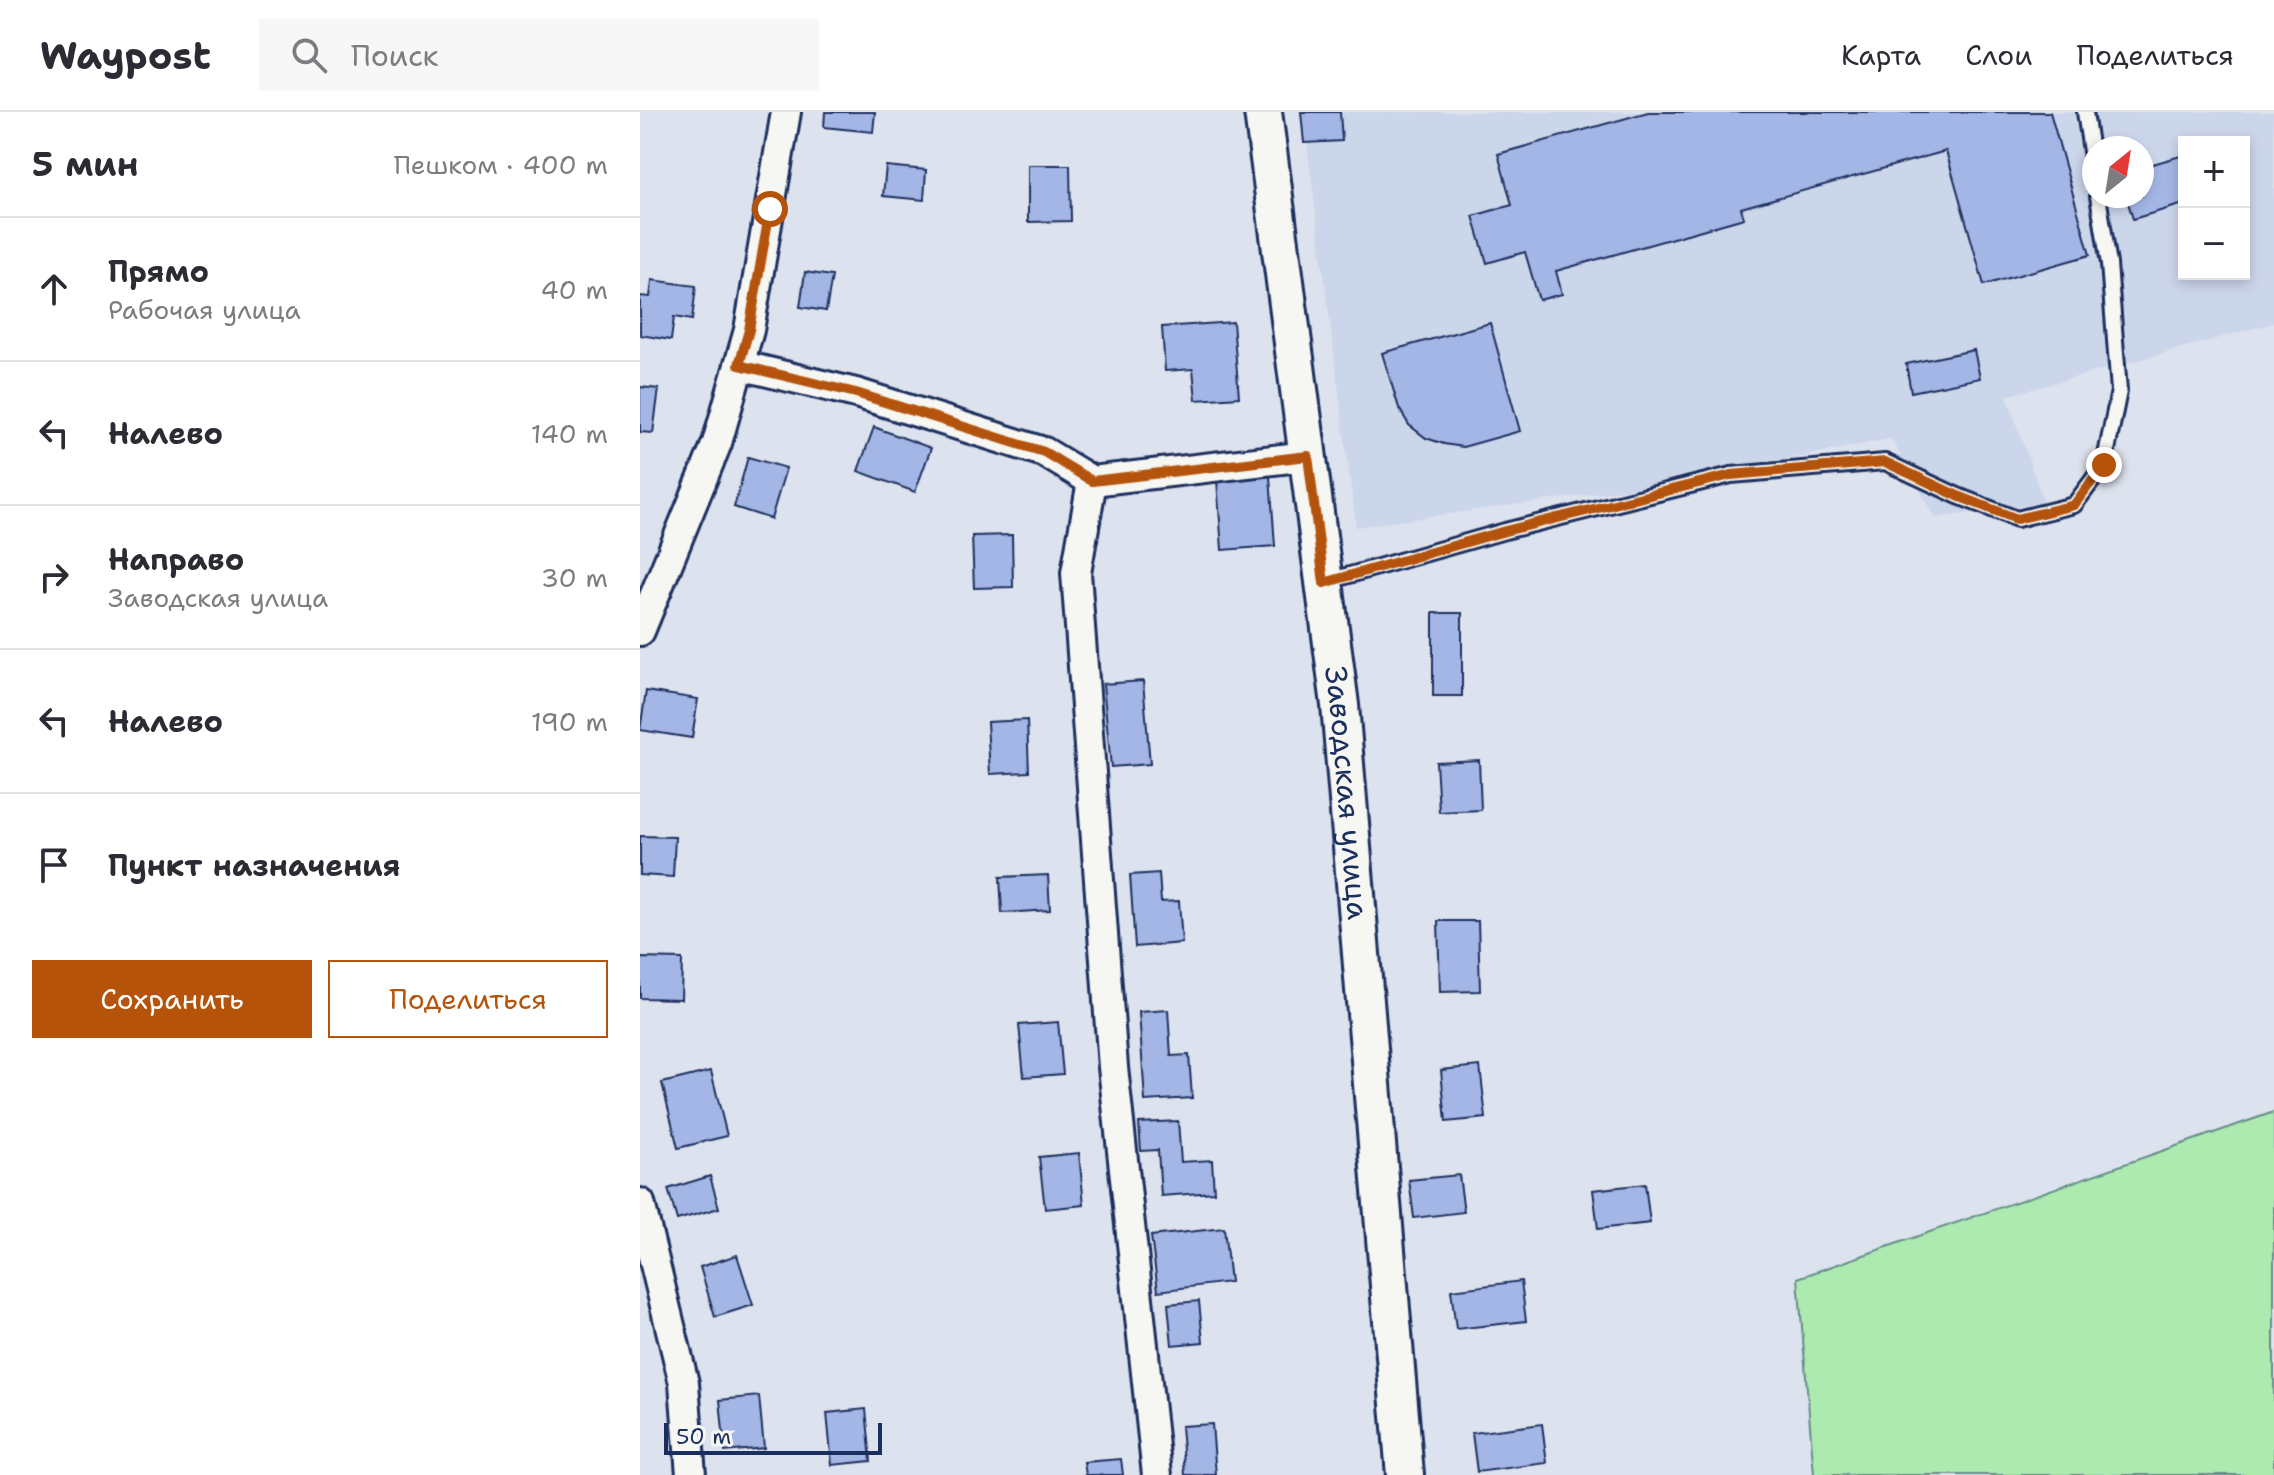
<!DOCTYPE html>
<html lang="ru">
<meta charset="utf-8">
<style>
:root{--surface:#fff;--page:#f7f7f7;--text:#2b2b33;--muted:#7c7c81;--line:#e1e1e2;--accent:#b45309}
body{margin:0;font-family:"Shantell Sans",sans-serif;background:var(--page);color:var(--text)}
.controls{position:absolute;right:24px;top:24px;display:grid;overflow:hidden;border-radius:0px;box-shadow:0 4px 12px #0003}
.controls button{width:72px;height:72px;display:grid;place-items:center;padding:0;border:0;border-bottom:2px solid var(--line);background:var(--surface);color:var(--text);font:40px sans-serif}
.compass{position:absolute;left:1442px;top:24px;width:72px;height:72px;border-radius:50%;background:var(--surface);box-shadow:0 4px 12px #0003;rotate:30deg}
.scale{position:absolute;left:24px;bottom:20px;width:218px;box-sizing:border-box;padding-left:8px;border:4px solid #1b2f5e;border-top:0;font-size:22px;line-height:28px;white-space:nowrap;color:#1b2f5e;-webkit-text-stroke:6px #f6f6f2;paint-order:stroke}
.stop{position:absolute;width:24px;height:24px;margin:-18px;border:6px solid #b45309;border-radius:50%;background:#fff}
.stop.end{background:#b45309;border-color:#fff;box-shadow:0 2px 8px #0008}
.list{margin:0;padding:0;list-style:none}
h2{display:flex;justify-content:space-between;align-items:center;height:104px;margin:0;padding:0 32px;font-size:34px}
h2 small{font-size:26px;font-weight:400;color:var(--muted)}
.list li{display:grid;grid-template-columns:52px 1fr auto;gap:24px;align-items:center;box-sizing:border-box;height:144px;padding:0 32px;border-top:2px solid var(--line)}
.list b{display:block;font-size:30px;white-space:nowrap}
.list p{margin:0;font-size:26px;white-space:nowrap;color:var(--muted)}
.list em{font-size:26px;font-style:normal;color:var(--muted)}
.actions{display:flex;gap:16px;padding:24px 32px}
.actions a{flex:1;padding:18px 0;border:2px solid var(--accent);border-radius:0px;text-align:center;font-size:28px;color:var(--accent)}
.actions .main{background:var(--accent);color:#fff}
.icon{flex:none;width:44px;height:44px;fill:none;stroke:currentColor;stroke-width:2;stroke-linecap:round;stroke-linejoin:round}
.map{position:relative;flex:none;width:1634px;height:1363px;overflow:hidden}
header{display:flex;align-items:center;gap:48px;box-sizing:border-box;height:112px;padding:0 40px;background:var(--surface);border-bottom:2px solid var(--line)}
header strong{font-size:38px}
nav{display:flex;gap:44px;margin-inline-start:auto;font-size:28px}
.search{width:560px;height:72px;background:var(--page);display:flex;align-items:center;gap:20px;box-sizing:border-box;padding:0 28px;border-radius:0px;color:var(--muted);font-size:30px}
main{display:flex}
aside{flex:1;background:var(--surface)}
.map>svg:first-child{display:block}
.built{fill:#ccd6eb;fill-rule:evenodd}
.green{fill:#adeab0;stroke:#648c87;stroke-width:2}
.building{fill:#a4b6e5;stroke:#1b2f5e;stroke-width:2}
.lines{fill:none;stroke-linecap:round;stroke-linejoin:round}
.service-casing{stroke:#1b2f5e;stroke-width:20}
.minor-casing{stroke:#1b2f5e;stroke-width:34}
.tertiary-casing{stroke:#1b2f5e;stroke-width:42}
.service{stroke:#f6f6f2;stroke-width:14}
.minor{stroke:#f6f6f2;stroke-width:28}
.tertiary{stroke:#f6f6f2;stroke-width:36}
.route{stroke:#b45309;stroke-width:10}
.labels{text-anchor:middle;stroke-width:7;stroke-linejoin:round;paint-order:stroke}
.street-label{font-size:30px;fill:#1b2f5e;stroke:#f6f6f2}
</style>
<header>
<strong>Waypost</strong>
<div class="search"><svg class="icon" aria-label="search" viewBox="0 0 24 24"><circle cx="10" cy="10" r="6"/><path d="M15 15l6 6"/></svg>Поиск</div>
<nav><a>Карта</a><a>Слои</a><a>Поделиться</a></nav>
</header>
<main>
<aside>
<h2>5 мин<small>Пешком · 400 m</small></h2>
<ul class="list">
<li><svg class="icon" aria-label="ahead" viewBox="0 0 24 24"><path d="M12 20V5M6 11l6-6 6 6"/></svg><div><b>Прямо</b><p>Рабочая улица</p></div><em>40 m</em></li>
<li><svg class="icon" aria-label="left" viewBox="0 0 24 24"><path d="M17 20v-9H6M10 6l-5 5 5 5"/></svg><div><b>Налево</b></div><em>140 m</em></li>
<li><svg class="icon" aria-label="right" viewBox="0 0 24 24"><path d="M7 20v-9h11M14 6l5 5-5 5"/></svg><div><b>Направо</b><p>Заводская улица</p></div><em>30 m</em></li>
<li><svg class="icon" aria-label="left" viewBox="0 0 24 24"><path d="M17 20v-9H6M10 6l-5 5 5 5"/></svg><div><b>Налево</b></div><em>190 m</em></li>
<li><svg class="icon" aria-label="arrive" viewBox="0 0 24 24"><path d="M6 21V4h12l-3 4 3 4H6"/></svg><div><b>Пункт назначения</b></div></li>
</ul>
<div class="actions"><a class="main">Сохранить</a><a>Поделиться</a></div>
</aside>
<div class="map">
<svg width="1634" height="1363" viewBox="0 0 1634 1363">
<rect width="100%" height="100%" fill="#dde3ee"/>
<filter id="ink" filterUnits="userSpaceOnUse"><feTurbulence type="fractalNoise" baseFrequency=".0125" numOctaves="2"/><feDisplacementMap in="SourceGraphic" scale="16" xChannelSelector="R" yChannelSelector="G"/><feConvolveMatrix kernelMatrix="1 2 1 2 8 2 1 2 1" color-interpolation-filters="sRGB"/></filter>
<g filter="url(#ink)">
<path class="built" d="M663,0H1634V211L1367,284L1404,391L1295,406L1251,327L1011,374L716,415ZM1544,30H1604V162H1544ZM1454,36H1502V84H1454Z"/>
<path class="green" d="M1634,1000V1363H1174L1158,1166Z"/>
<g class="building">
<path d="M185,0H235L233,20L184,15Z"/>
<path d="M661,0H700L702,29L664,31Z"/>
<path d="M1008,0H1410L1450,143L1344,173L1306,39L1101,96L1104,106L916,159L922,182L899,188L885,140L847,151L833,104L872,93L858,42Z"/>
<path d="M1544,43V92L1493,107L1486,84H1502V55Z"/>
<path d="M388,53H430L431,109L388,110Z"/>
<path d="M246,54L286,58L284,88L243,84Z"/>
<path d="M165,160L192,164L186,199L160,195Z"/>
<path d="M12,168L56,174L52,208L34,205L31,228L0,223V184L10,185Z"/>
<path d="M593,210L599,285L556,288L553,257L525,259L522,215Z"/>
<path d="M850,211L880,319L823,335L804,332L786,326L769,313L759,296L742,241Z"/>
<path d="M1334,238L1340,266L1271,280L1266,252Z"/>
<path d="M0,275L19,277L13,321L0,320Z"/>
<path d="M234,315L291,336L275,380L218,359Z"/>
<path d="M108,345L146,356L131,407L94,395Z"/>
<path d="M630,364L635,434L582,438L577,368Z"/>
<path d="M372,423L373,475L334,476L332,424Z"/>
<rect x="793" y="501" width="29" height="83"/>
<path d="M503,569L510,652L471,655L463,572Z"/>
<path d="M6,579L58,587L52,626L0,618Z"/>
<path d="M387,608L389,660L350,662L347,610Z"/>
<path d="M839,648L841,698L799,700L796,650Z"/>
<path d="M0,724L35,725L33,765L0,763Z"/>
<path d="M519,761L521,790L539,789L542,831L495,835L490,763Z"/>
<path d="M408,763L410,798L362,801L360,765Z"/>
<path d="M798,809H838L840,879L800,880Z"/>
<path d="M0,846L42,847L41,887L0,886Z"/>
<path d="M528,898L531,944L549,943L552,986L505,989L499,900Z"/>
<path d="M418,910L423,962L384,965L379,913Z"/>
<path d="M840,954L846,1006L806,1010L801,958Z"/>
<path d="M71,959L87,1024L38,1036L22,971Z"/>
<path d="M538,1009L541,1050L572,1048L574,1080L521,1084L518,1038L501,1039L499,1011Z"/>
<path d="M439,1041L444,1093L405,1097L399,1045Z"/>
<path d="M819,1063L824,1100L774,1106L769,1068Z"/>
<path d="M70,1064L79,1096L37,1108L28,1077Z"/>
<path d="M1005,1072L1010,1111L958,1117L953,1078Z"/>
<path d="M584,1116L590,1170L518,1179L511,1124Z"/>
<path d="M97,1143L113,1193L75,1205L60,1155Z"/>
<path d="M881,1169L886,1209L816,1217L811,1178Z"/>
<path d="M559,1189L563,1230L532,1233L528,1192Z"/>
<path d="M119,1284L124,1336L85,1340L80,1288Z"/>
<path d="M226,1297L231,1349L192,1353L187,1301Z"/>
<path d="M572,1312L576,1363H545L541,1314Z"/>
<path d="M902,1312L907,1351L837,1360L832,1321Z"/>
<path d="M481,1347L483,1363H446L444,1350Z"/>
</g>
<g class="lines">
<defs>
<g id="service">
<path d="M1445,0L1454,59"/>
<path d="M685,470L865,419L1091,363L1245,350L1318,384L1377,407L1434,393L1464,353L1479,279L1469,152L1458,84"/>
</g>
<g id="minor">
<path d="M99,253L216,281L404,340L452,369L668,344"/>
<path d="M452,369L436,461L473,955L517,1363"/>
<path d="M0,519L77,331L109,218L146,0"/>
<path d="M0,1091L44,1271L51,1363"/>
</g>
<g id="tertiary">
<path id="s1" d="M623,0L700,593L765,1363"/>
</g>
</defs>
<use href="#service" class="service-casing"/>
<use href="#minor" class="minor-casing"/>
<use href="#tertiary" class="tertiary-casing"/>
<use href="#service" class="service"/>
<use href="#minor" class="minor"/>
<use href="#tertiary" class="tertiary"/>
</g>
</g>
<g class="lines" filter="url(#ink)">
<path class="route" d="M130,97L109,218L99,253L216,281L404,340L452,369L668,344L684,471L865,419L1091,363L1245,350L1318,384L1377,407L1434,393L1464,353"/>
</g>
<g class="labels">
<g class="street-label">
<text dy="10" stroke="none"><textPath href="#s1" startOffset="686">Заводская улица</textPath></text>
</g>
</g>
</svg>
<div class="controls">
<button>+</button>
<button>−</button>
</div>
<svg class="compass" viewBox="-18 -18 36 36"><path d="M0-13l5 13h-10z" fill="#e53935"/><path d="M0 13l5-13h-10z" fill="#7c7c81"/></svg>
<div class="scale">50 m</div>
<div class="stop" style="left:130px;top:97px"></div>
<div class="stop end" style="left:1464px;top:353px"></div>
</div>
</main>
